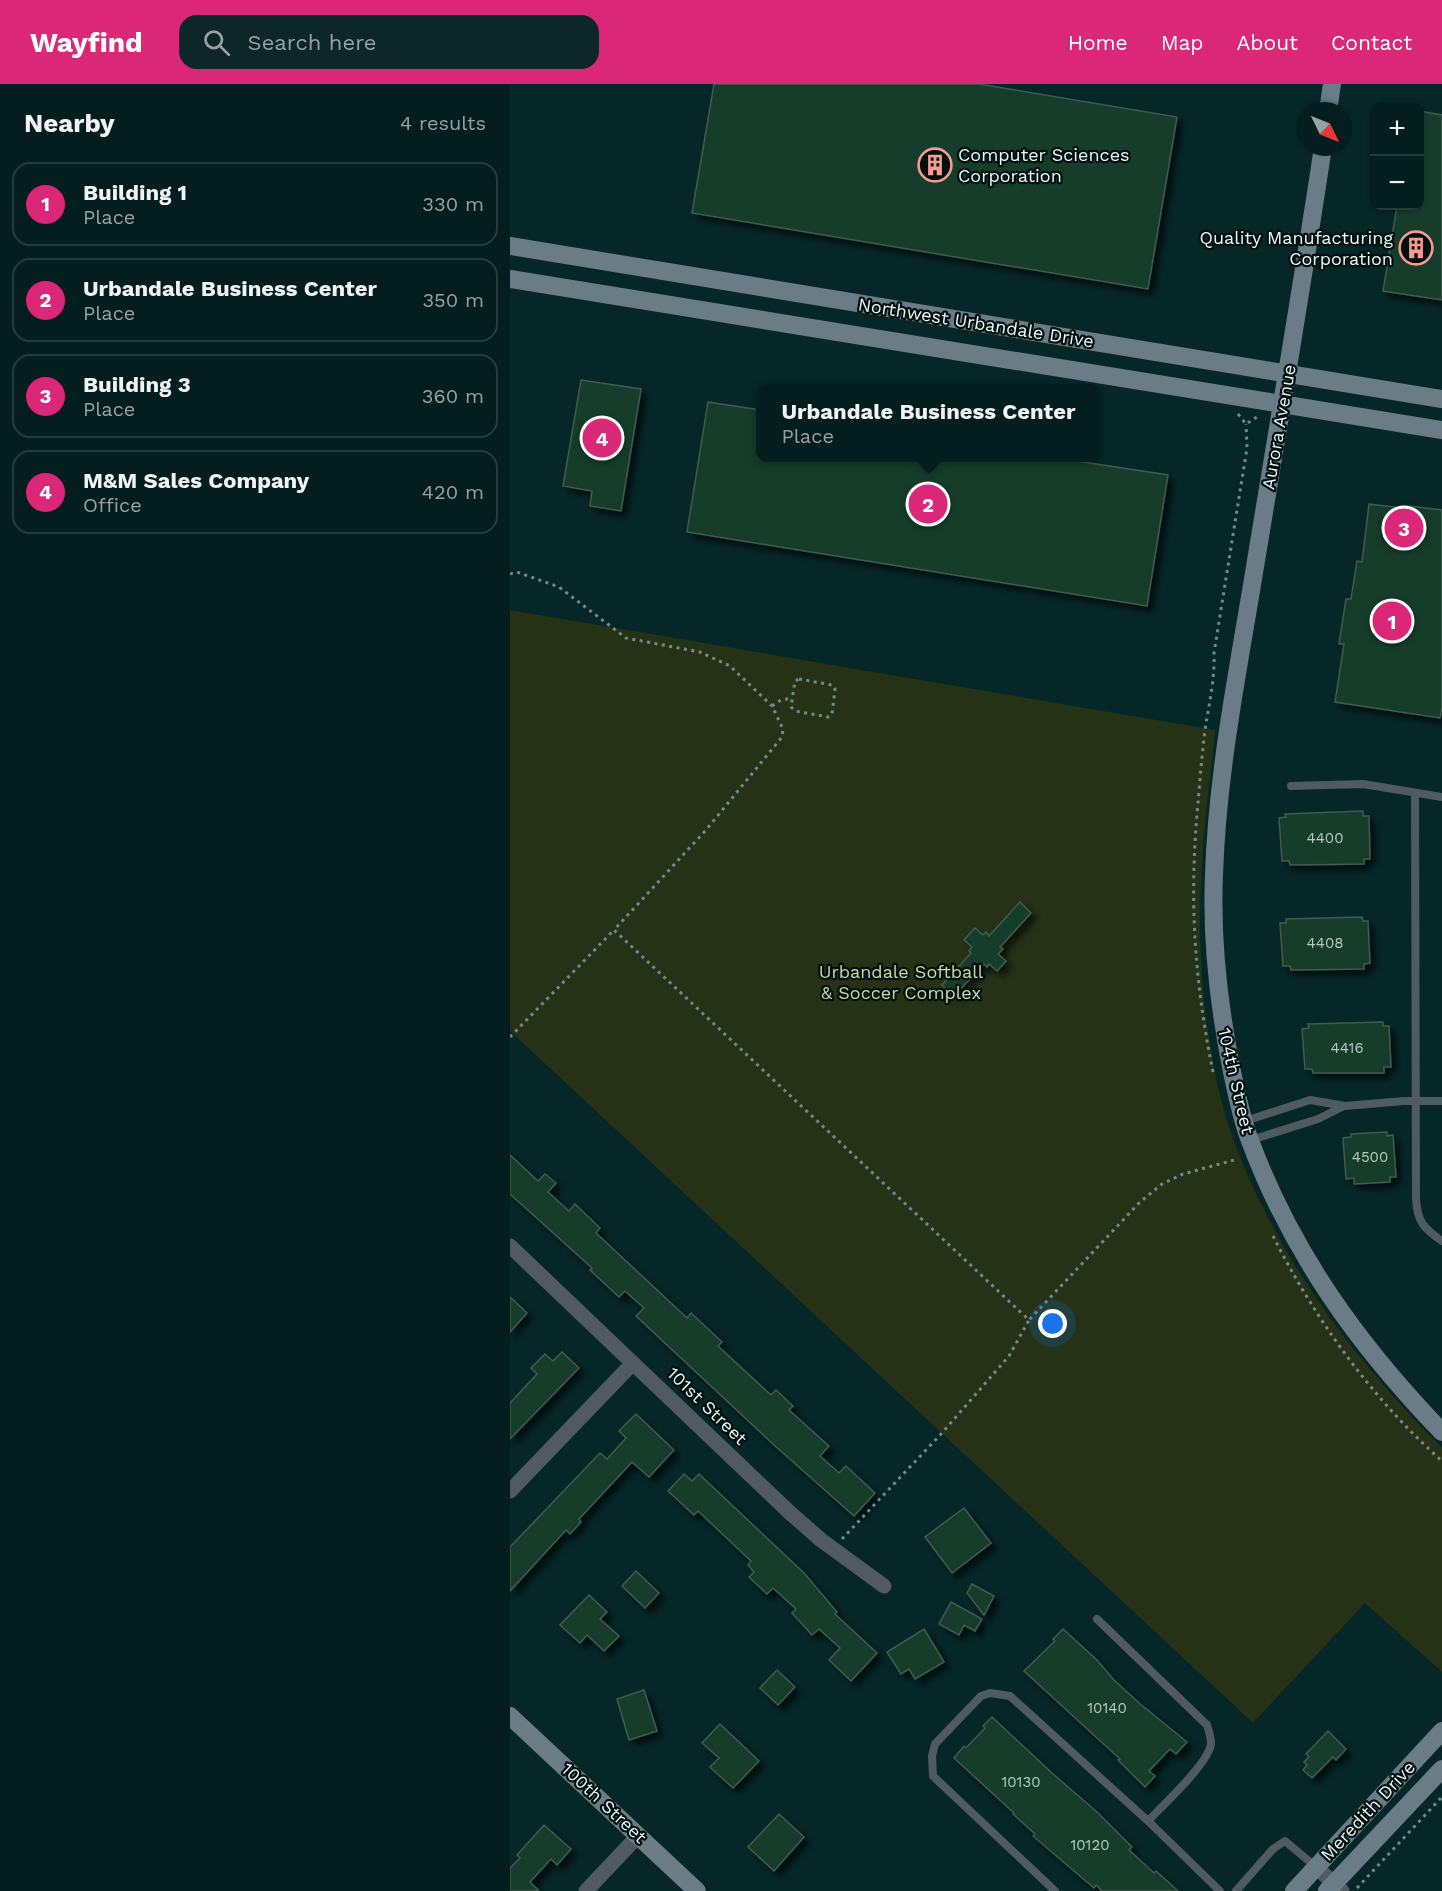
<!DOCTYPE html>
<meta charset="utf-8">
<style>
:root{--surface:#041d1e;--page:#0d2627;--text:#f1f3f6;--muted:#97a2a4;--line:#253b3c;--accent:#db2777}
body{margin:0;font-family:"Work Sans",sans-serif;background:var(--page);color:var(--text)}
.controls{position:absolute;right:18px;top:18px;display:grid;overflow:hidden;border-radius:12px;box-shadow:0 2px 4px #0004}
.controls button{width:54px;height:54px;display:grid;place-items:center;padding:0;border:0;border-bottom:2px solid var(--line);background:var(--surface);color:var(--text);font:30px sans-serif}
.compass{position:absolute;left:788px;top:18px;width:54px;height:54px;border-radius:50%;background:var(--surface);box-shadow:0 2px 4px #0004;rotate:133deg}
.you{position:absolute;left:543px;top:1240px;width:21px;height:21px;margin:-15px;border:4px solid #fff;border-radius:50%;background:#1a73e8;box-shadow:0 0 0 9px #1a73e833}
.badge{display:grid;place-items:center;width:39px;height:39px;border-radius:50%;background:var(--accent);color:#fff;font-size:20px;font-weight:700}
.pin{position:absolute;translate:-50% -50%;border:3px solid #fff;box-shadow:0 2px 6px #0006}
.popup{position:absolute;left:246px;top:300px;width:345px;height:78px;box-sizing:border-box;display:grid;place-content:center;border-radius:12px;background:var(--surface);filter:drop-shadow(0 2px 4px #0005);font-size:20px;white-space:nowrap;color:var(--muted)}
.popup b{font-size:22px;color:var(--text)}
.popup::after{content:'';position:absolute;left:50%;top:100%;margin-left:-12px;border:12px solid transparent;border-top-color:var(--surface)}
.list{margin:0;padding:0;list-style:none}
h2{display:flex;justify-content:space-between;align-items:center;height:78px;margin:0;padding:0 24px;font-size:26px}
h2 small{font-size:20px;font-weight:400;color:var(--muted)}
.list li{display:grid;grid-template-columns:39px 1fr auto;gap:18px;align-items:center;box-sizing:border-box;height:84px;margin:0 12px 12px;padding:0 12px;border:2px solid var(--line);border-radius:18px}
.list b{display:block;font-size:22px;white-space:nowrap}
.list p{margin:0;font-size:20px;white-space:nowrap;color:var(--muted)}
.list em{font-size:20px;font-style:normal;color:var(--muted)}
.icon{flex:none;width:33px;height:33px;fill:none;stroke:currentColor;stroke-width:2;stroke-linecap:round;stroke-linejoin:round}
.map{position:relative;flex:none;width:932px;height:1807px;overflow:hidden}
header{display:flex;align-items:center;gap:36px;box-sizing:border-box;height:84px;padding:0 30px;background:var(--accent);color:#fff}
header strong{font-size:28px}
nav{display:flex;gap:33px;margin-inline-start:auto;font-size:21px}
.search{width:420px;height:54px;background:var(--page);display:flex;align-items:center;gap:15px;box-sizing:border-box;padding:0 21px;border-radius:18px;color:var(--muted);font-size:22px}
main{display:flex}
aside{flex:1;background:var(--surface)}
.map>svg:first-child{display:block}
.green{fill:#253216}
.building{fill:#153c2c;stroke:#415b4e;stroke-width:1.5;filter:url(#shadow)}
.lines{fill:none;stroke-linecap:round;stroke-linejoin:round}
.path{stroke:#718b8c;stroke-width:3;stroke-dasharray:3 4.5;stroke-linecap:butt}
.lane{stroke:#505b61;stroke-width:8}
.street{stroke:#505b61;stroke-width:15}
.secondary{stroke:#6a7c85;stroke-width:18}
.labels{text-anchor:middle;stroke-width:4.5;stroke-linejoin:round;paint-order:stroke}
.number-label{font-size:15px;fill:#b2cac6}
.poi-label{font-size:18px;fill:#e7f9f9;stroke:#030e0e;text-anchor:start}
.street-label{font-size:18px;fill:#e7f9f9;stroke:#030e0e}
.park-label{font-size:18px;fill:#c2dea5;stroke:#030e0e}
</style>
<header>
<strong>Wayfind</strong>
<div class="search"><svg class="icon" aria-label="search" viewBox="0 0 24 24"><circle cx="10" cy="10" r="6"/><path d="M15 15l6 6"/></svg>Search here</div>
<nav><a>Home</a><a>Map</a><a>About</a><a>Contact</a></nav>
</header>
<main>
<aside>
<h2>Nearby<small>4 results</small></h2>
<ul class="list">
<li><span class="badge">1</span><div><b>Building 1</b><p>Place</p></div><em>330 m</em></li>
<li><span class="badge">2</span><div><b>Urbandale Business Center</b><p>Place</p></div><em>350 m</em></li>
<li><span class="badge">3</span><div><b>Building 3</b><p>Place</p></div><em>360 m</em></li>
<li><span class="badge">4</span><div><b>M&amp;M Sales Company</b><p>Office</p></div><em>420 m</em></li>
</ul>
</aside>
<div class="map">
<svg width="932" height="1807" viewBox="0 0 932 1807">
<defs>
<filter id="shadow"><feDropShadow dx="5.5" dy="5.5" stdDeviation="3" flood-color="#0009"/></filter>
</defs>
<rect width="100%" height="100%" fill="#052728"/>
<path class="green" d="M0,526L705,646C703,678 697,709 695,741C692,775 690,810 690,845C691,908 700,986 720,1046C762,1167 842,1274 932,1364V1588L855,1519L743,1639L0,947Z"/>
<g class="building">
<path d="M204,0H469L667,33L638,205L182,129Z"/>
<path d="M909,27L932,31V216L873,207L887,122H909Z"/>
<path d="M71,296L131,305L111,427L80,422L82,407L53,402Z"/>
<path d="M198,318L250,326V374H547L658,391L637,522L177,448Z"/>
<path d="M859,420L900,425V422L932,426V624L930,634L825,618L834,560H829L836,515H841L847,477L852,478Z"/>
<path d="M853,727V732H859L860,775H854V780L780,781L779,777H772L769,734L776,733L775,730Z"/>
<path d="M510,818L521,829L490,863L493,865L488,870L496,877L487,887L479,880L477,883L474,880L444,912L432,901L461,869L459,867L462,863L454,856L465,844L473,851L476,848L479,852Z"/>
<path d="M852,833L853,837H858L860,879L854,880V885L781,886L780,882H773L770,839H776V835Z"/>
<path d="M873,938V942H879L881,983H874V989H803L802,985H795L792,945L799,944L798,940Z"/>
<path d="M877,1048V1052L883,1051L886,1093H880V1098L844,1100V1094L836,1095L833,1054L841,1053V1050Z"/>
<path d="M0,1071L28,1097L35,1090L46,1099L38,1108L59,1127L65,1120L90,1144L86,1149L177,1234L181,1229L212,1258L208,1262L261,1311L266,1306L283,1322L279,1326L319,1362L310,1372L329,1389L336,1382L365,1409L344,1432L264,1361L126,1232L134,1224L115,1207L109,1213L80,1186L82,1184L0,1110Z"/>
<path d="M0,1213L17,1229L0,1248Z"/>
<path d="M52,1268L69,1284L0,1355V1319L27,1290L21,1284L35,1270L43,1277Z"/>
<path d="M126,1330L164,1366L139,1393L122,1378L69,1435L71,1438L60,1450L56,1446L0,1507V1463L90,1369L97,1375L116,1354L109,1347Z"/>
<path d="M174,1390L182,1397L189,1390L294,1489L327,1528L325,1530L367,1569L341,1597L319,1576L330,1564L309,1545L302,1551L282,1529L286,1525L263,1504L257,1510L239,1493L244,1488L238,1481L241,1477L188,1427L184,1431L158,1407Z"/>
<path d="M454,1424L481,1459L442,1489L415,1453Z"/>
<path d="M126,1487L149,1509L135,1524L112,1502Z"/>
<path d="M462,1500L484,1512L474,1531L457,1509Z"/>
<path d="M79,1511L97,1528L90,1535L109,1552L94,1567L77,1551L70,1559L50,1541Z"/>
<path d="M441,1518L472,1535L465,1547L454,1541L449,1551L429,1540Z"/>
<path d="M414,1545L434,1578L405,1595L399,1585L391,1590L377,1568Z"/>
<path d="M553,1545L587,1576L604,1596L629,1619L677,1658L666,1670L660,1665L639,1687L645,1692L635,1703L608,1676L610,1675L514,1587L545,1557L543,1555Z"/>
<path d="M267,1586L285,1603L268,1621L250,1604Z"/>
<path d="M134,1606L147,1647L119,1656L107,1615Z"/>
<path d="M482,1633L542,1689L587,1728L622,1763L619,1766L644,1789L646,1787L668,1807H592L586,1801L584,1804L523,1752L525,1750L503,1730L504,1729L444,1674L454,1662L456,1664L475,1644L473,1642Z"/>
<path d="M210,1640L249,1677L223,1704L200,1683L209,1674L192,1659Z"/>
<path d="M818,1647L836,1665L826,1676L823,1673L802,1694L793,1686L797,1681L794,1678L799,1673L796,1670Z"/>
<path d="M269,1730L294,1753L264,1787L238,1763Z"/>
<path d="M34,1741L61,1765L47,1781L41,1775L20,1798L29,1807H0V1784L10,1774L7,1771Z"/>
</g>
<g class="lines">
<g class="path">
<path d="M728,330L736,340L747,333"/>
<path d="M0,490L7,488L49,503L116,554L190,568L220,582L262,622L273,645L272,653L196,746L104,846L519,1236L630,1118L652,1100L673,1090L728,1075"/>
<path d="M289,595L322,601L325,605L322,630L318,633L285,627L281,623L285,597Z"/>
<path d="M262,622L271,616L282,614"/>
<path d="M0,953L104,846"/>
<path d="M703,988C684,895 679,814 688,719C690,695 692,670 695,646C699,620 705,595 704,569L737,364L736,340"/>
<path d="M763,1152C805,1235 862,1315 932,1377"/>
<path d="M332,1455L432,1349L499,1272L519,1236"/>
<path d="M847,1804L932,1713"/>
</g>
<g class="lane">
<path d="M781,702L853,700L932,713"/>
<path d="M905,709L906,1114C907,1137 913,1144 932,1157"/>
<path d="M735,1037L800,1016L835,1022L894,1017H932"/>
<path d="M741,1056L808,1035L834,1022"/>
<path d="M587,1535L697,1641C699,1647 701,1653 701,1660C698,1680 653,1721 638,1737"/>
<path d="M545,1807L423,1692L422,1672L425,1660L471,1612L480,1609L500,1612L638,1737L710,1807"/>
<path d="M726,1807L763,1765L775,1757L806,1783"/>
</g>
<g class="street">
<path d="M0,1162L278,1427L311,1456L374,1502"/>
<path d="M0,1407L123,1279"/>
<path d="M806,1783L832,1807"/>
<path d="M76,1807L128,1752"/>
</g>
<g class="secondary">
<path d="M818,27L822,0"/>
<path d="M813,63C791,209 766,355 742,501C726,597 707,694 704,791C701,858 709,923 722,988C727,1010 731,1033 739,1054C781,1168 848,1261 932,1348"/>
<path d="M0,162L932,315"/>
<path d="M0,195L932,346"/>
<path d="M0,1632L187,1807"/>
<path d="M784,1807L932,1647"/>
<path d="M817,1807L932,1685"/>
</g>
</g>
<defs>
<symbol id="building-ring" viewBox="-11 -11 22 22"><circle r="9.5" fill="#030e0e" stroke="#f59c91" stroke-width="1.5"/><path d="M-4-6H4V6H1V3H-1V6H-4ZM-2.5-4.3h1.7v1.8h-1.7ZM.8-4.3h1.7v1.8H.8ZM-2.5-1h1.7V.8h-1.7ZM.8-1h1.7V.8H.8Z" fill="#f59c91"/></symbol>
</defs>
<g fill-rule="evenodd">
<use href="#building-ring" x="406" y="62" width="38" height="38"/>
<use href="#building-ring" x="887" y="145" width="38" height="38"/>
</g>
<g class="labels">
<g class="number-label">
<text x="815" y="759">4400</text>
<text x="815" y="864">4408</text>
<text x="837" y="969">4416</text>
<text x="860" y="1078">4500</text>
<text x="597" y="1629">10140</text>
<text x="511" y="1703">10130</text>
<text x="580" y="1766">10120</text>
</g>
<g class="poi-label">
<text x="448" y="77">Computer Sciences<tspan x="448" dy="21">Corporation</tspan></text>
<text x="883" y="160" text-anchor="end">Quality Manufacturing<tspan x="883" dy="21">Corporation</tspan></text>
</g>
<g class="street-label">
<text transform="translate(466 239) rotate(9)" y="6">Northwest Urbandale Drive</text>
<text transform="translate(769 343) rotate(-80)" y="6">Aurora Avenue</text>
<text transform="translate(726 997) rotate(77)" y="6">104th Street</text>
<text transform="translate(197 1322) rotate(44)" y="6">101st Street</text>
<text transform="translate(94 1719) rotate(43)" y="6">100th Street</text>
<text transform="translate(858 1727) rotate(-47)" y="6">Meredith Drive</text>
</g>
<g class="park-label">
<text x="391" y="894">Urbandale Softball<tspan x="391" dy="21">&amp; Soccer Complex</tspan></text>
</g>
</g>
</svg>
<div class="controls">
<button>+</button>
<button>−</button>
</div>
<svg class="compass" viewBox="-18 -18 36 36"><path d="M0-13l5 13h-10z" fill="#e53935"/><path d="M0 13l5-13h-10z" fill="#97a2a4"/></svg>
<div class="you"></div>
<div class="pin badge" style="left:882px;top:537px">1</div>
<div class="pin badge" style="left:418px;top:420px">2</div>
<div class="popup"><b>Urbandale Business Center</b>Place</div>
<div class="pin badge" style="left:894px;top:444px">3</div>
<div class="pin badge" style="left:92px;top:354px">4</div>
</div>
</main>
